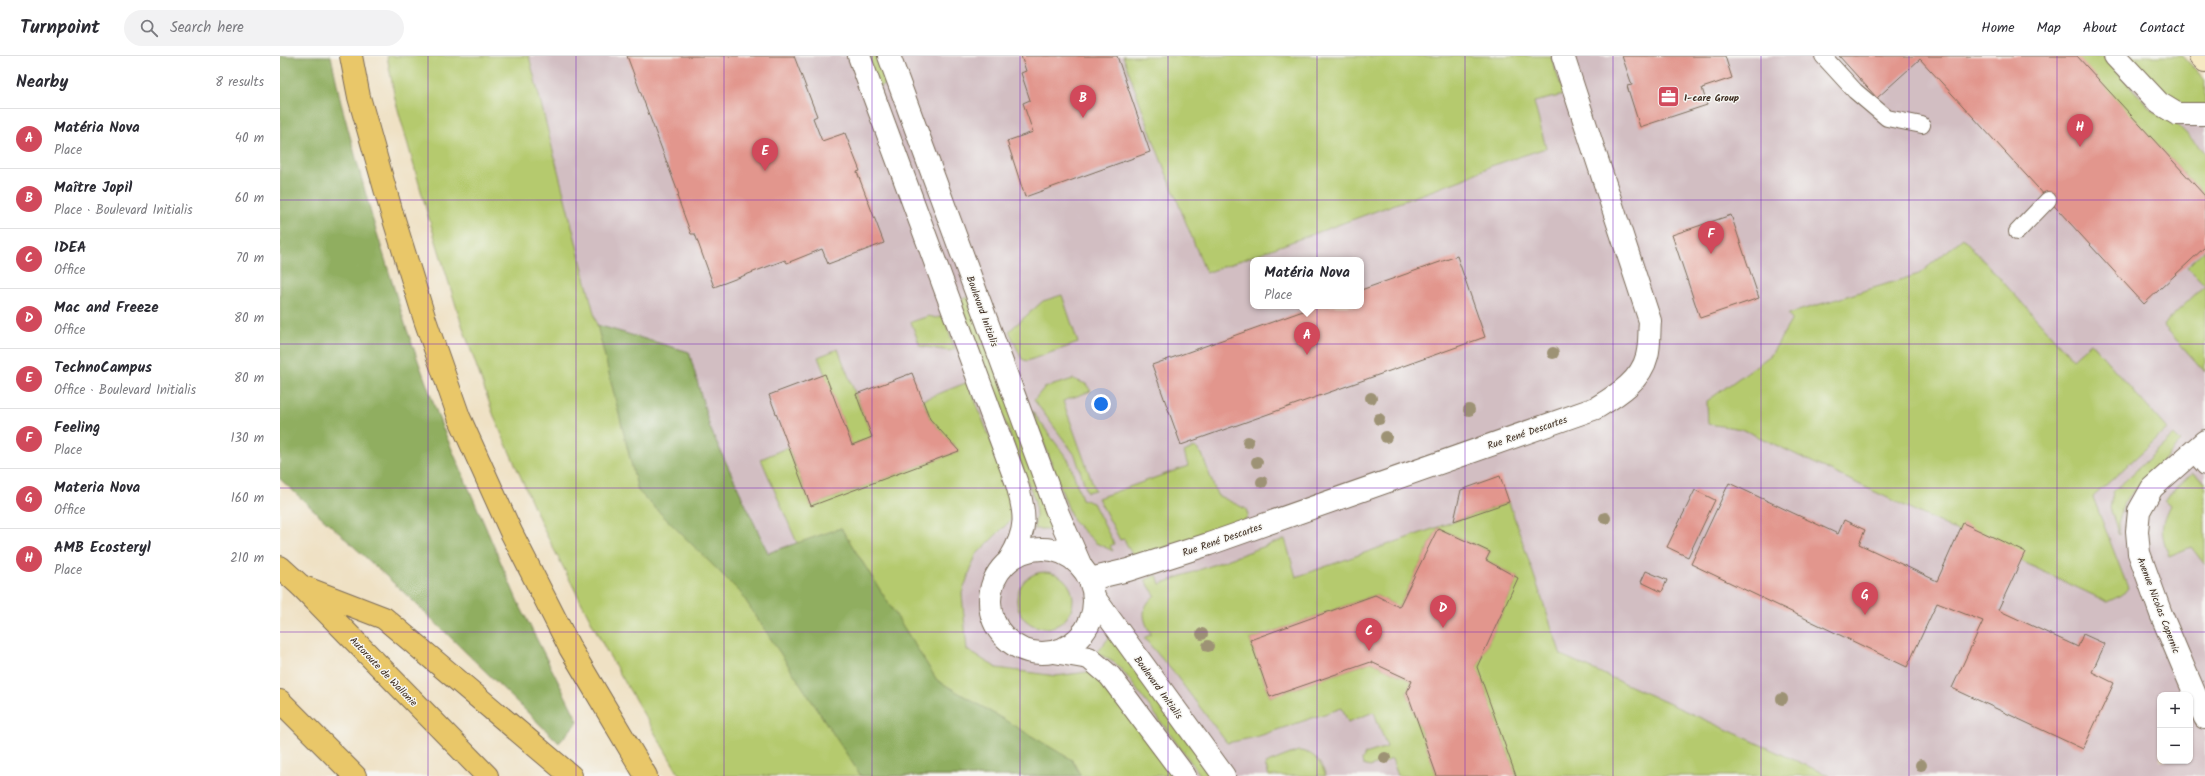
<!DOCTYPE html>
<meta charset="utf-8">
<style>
:root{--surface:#fff;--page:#f2f2f3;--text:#2b2b33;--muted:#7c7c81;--line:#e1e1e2;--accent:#d1495b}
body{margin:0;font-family:Kalam,sans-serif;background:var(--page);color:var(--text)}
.controls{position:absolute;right:12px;bottom:12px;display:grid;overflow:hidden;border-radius:8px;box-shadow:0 1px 3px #0004}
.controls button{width:36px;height:36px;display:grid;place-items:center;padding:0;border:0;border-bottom:1px solid var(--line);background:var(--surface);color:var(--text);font:20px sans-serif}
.you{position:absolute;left:821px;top:348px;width:14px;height:14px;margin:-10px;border:3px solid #fff;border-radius:50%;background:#1a73e8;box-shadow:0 0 0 6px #1a73e833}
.badge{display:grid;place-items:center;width:26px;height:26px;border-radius:50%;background:var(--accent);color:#fff;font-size:13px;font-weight:700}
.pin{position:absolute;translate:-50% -33px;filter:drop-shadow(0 1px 2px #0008)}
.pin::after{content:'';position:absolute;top:21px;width:14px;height:12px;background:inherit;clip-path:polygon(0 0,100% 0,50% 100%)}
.popup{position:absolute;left:970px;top:201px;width:114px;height:52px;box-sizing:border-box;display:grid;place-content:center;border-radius:8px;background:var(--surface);filter:drop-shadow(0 1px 3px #0005);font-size:13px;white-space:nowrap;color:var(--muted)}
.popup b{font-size:15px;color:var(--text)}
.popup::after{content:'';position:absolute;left:50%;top:100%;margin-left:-8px;border:8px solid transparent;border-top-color:var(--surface)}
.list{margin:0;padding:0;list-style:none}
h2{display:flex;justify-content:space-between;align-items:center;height:52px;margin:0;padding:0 16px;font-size:17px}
h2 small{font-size:13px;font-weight:400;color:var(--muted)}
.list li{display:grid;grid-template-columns:26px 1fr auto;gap:12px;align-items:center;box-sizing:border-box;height:60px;padding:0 16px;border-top:1px solid var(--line)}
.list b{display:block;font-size:15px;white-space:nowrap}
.list p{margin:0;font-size:13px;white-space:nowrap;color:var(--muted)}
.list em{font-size:13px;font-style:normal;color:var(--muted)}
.icon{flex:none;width:22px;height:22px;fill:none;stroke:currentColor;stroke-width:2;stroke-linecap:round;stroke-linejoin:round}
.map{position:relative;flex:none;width:1925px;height:720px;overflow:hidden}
header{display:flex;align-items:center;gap:24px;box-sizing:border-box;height:56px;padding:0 20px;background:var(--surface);border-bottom:1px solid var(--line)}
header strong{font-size:19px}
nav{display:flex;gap:22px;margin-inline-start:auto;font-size:14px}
.search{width:280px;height:36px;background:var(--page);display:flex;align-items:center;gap:10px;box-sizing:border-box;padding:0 14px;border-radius:22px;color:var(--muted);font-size:15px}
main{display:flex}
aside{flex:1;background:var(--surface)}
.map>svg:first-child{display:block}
.industrial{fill:#d2bec2;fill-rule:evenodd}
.green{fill:#b5ca6e;stroke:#787a46}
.forest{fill:#90ae61;stroke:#666c40}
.building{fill:#e2968d}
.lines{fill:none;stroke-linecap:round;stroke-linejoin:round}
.lane-casing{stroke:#7a6a58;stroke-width:18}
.street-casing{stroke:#7a6a58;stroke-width:24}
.secondary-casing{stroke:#7a6a58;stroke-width:24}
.highway-casing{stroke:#7a6a58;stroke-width:24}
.lane{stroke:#fff;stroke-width:16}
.street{stroke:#fff;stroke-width:22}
.secondary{stroke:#f6e9c3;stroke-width:22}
.highway{stroke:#e9c769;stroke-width:22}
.tree{fill:#9d9274}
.grid{fill:none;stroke:#7b2cbf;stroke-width:1;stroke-opacity:0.55}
.labels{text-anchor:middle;stroke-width:3;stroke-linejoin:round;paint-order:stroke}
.poi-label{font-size:10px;font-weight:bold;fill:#3b2a1e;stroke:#f6f6f2;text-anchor:start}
.street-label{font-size:10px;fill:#3b2a1e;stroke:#f6f6f2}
</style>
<header>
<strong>Turnpoint</strong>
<div class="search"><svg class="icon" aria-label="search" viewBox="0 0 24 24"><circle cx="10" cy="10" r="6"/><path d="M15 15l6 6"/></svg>Search here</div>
<nav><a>Home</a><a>Map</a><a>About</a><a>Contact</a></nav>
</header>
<main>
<aside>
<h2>Nearby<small>8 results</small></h2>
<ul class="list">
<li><span class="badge">A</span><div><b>Matéria Nova</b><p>Place</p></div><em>40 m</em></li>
<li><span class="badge">B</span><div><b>Maître Jopil</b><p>Place · Boulevard Initialis</p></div><em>60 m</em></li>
<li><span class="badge">C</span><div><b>IDEA</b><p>Office</p></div><em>70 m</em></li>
<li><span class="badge">D</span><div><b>Mac and Freeze</b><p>Office</p></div><em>80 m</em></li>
<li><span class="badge">E</span><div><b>TechnoCampus</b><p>Office · Boulevard Initialis</p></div><em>80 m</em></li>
<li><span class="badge">F</span><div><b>Feeling</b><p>Place</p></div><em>130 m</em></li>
<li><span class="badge">G</span><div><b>Materia Nova</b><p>Office</p></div><em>160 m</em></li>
<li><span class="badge">H</span><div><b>AMB Ecosteryl</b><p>Place</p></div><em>210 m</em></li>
</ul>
</aside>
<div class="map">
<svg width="1925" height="720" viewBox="0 0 1925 720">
<rect width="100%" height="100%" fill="#f6f6f2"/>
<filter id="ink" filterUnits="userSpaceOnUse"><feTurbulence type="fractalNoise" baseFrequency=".025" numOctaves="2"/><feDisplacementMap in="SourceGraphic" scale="8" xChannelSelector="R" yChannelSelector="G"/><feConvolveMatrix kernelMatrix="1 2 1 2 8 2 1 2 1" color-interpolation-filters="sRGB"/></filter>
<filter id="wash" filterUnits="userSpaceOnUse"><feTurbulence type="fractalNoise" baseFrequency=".012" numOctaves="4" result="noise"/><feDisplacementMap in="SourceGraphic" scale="16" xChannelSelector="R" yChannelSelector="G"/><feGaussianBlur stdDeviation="0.9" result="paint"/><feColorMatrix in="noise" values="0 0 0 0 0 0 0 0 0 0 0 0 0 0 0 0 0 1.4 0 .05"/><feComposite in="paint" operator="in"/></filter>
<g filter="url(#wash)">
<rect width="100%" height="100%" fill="#efe1c4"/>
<path class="industrial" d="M249,0H1903L1925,24V720H581L358,435ZM973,204H1081V250H973ZM1880,639H1910V705H1880Z"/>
<g class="green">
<path d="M107,0H249L317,269L409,296L430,372L488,497L517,487L481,403L508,391L531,450L679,395L650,363L643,344L688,326L725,421L733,462L696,499L682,537L687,594L717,612L776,620L808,616L836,636L895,720H400L326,594L266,478L215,363L181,266L147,156L115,43Z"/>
<path d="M586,0H597L607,28L598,31Z"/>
<path d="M843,0H1271L1284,39L1254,46L1266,92L1211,110L1181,124L926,217L877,94Z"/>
<path d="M1796,0H1823L1872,54L1884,63L1896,67L1925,97V140Z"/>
<path d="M1849,0H1903L1925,24V50H1903L1887,41Z"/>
<path d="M1683,182L1793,303L1811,287L1887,373L1813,441L1848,532L1842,539L1827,546L1815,540L1462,373L1428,368L1427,345L1491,299L1512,263L1508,258L1639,218Z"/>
<path d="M1925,193V316L1883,269L1925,229L1907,211Z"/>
<path d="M782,239L798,287L747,305L742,303L729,275L763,245Z"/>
<path d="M689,241L777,473H754L756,461L755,445L679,244Z"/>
<path d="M649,260L656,262L663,260L675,293L669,295L640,290L631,266Z"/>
<path d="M558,293L592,381L572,389L538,301Z"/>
<path d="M793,323L806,328L811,335L783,345L815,434L807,436L795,399L754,344L764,332Z"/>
<path d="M752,355L789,405L802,443L813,447L834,488L830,490L833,495L816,487L793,465Z"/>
<path d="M1894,379L1901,386L1844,446L1838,468L1839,479L1830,452L1833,436Z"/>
<path d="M915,391L922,398L937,439L966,453L968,459L965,464L860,500L852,499L844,483L840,484L818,442L908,410L904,396Z"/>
<path d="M1912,417L1925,425V509L1911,491L1889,500C1881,478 1879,470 1890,449L1884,444Z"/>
<path d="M1229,446L1281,599L1550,720H1236L1197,611L1238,522L1206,504L1210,496L1158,472L1119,551L1095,539L970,584L990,641L1091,606L1132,625L1127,636L1157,720H1118L1112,703L1090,711L1083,709L1082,704L1085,698L1107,691L1094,656L1068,666L1062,652L976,681L947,687L894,617L864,582L871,578C862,562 860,552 875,539L865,524L877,519L880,528L1005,483L1016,521Z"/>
<circle cx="765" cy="544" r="28"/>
<path d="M831,579L933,720H921L846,619L835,607L817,597Z"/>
<path d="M1018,695C1034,695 1041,707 1046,720H989L985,708Z"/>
</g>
<g class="forest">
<path d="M0,0H51L61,47L92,161L126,271L161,368L238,546L298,665L279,687L130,542L0,423Z"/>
<path d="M317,269L409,296L430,372L488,497L561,472L657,624L792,704L801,720H581L460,536L358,435Z"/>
</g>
<g id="blocks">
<g class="building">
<path d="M347,0H514L537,60L533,62L542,85L565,77L580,115L577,116L604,187L548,208L542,193L507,207L505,204L434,231L415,178H411L397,140L399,139Z"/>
<path d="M741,0H837L870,96L745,141L727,85L753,76L743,47L750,44L741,17L746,15Z"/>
<path d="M1342,0H1445L1452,22L1422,32L1427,49L1360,71L1347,30L1352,29Z"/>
<path d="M1559,0H1797L1925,140V191L1864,248L1640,3L1597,42Z"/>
<path d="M1451,159L1479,242L1420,262L1392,179Z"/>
<path d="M1177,200L1205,281L901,389L872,309L1037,250H1081V234Z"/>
<path d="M632,317L650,363L679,395L531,450L489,339L545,318L572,389L592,381L576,338Z"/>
<path d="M1220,420L1229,446L1174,465L1181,434Z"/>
<path d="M1449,427L1558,478L1564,464L1585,474L1579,488L1657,525L1683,467L1745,496L1718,554L1798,591L1803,578L1825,588L1812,616L1834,627L1803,693L1672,632L1703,565L1657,547L1627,611L1411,508Z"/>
<path d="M1415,434L1435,444L1408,501L1387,491Z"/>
<path d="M1158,472L1210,496L1206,504L1238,522L1197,611L1236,720H1157L1127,636L1132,625L1091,606L990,641L970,584L1095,539L1119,551Z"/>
<path d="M1366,515L1387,524L1382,536L1361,526Z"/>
</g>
</g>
</g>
<g filter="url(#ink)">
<use href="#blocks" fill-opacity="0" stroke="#7a6a58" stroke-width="1"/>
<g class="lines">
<defs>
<g id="lane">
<path d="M1543,0L1575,35L1607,62L1642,69"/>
<path d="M1737,176L1768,144"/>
<path d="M1912,396L1925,411"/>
</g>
<g id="street">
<path d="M579,0L736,425C746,458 748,473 730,503"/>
<path d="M609,0L776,453L800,508"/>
<path d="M1835,0L1879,47L1897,58H1925"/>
<path d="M1925,385L1872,432L1859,455L1857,475L1859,497L1881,558L1925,662"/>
<circle cx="762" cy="545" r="52"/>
<path d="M810,523L848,514L929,488L1316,352C1337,339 1361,325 1367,300C1370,289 1369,276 1370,265L1283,0"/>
<path d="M814,541L944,720"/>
<path d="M774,596L809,602L830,620L905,720"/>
</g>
<path id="secondary" d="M1920,0L1925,5"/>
<g id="highway">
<path d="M71,0L79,41L111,154L145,264L179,361L231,476L290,592L366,720"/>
<path d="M0,511L21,530L207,720"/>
<path d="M21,530L104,562L291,720"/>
<path d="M0,645L75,720"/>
</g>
</defs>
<use href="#lane" class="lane-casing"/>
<use href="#street" class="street-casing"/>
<use href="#secondary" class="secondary-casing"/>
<use href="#highway" class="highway-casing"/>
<use href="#lane" class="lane"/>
<use href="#street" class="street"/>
<use href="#secondary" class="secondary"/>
<use href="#highway" class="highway"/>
</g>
<g class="tree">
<circle cx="1273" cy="297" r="6"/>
<circle cx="1091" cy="342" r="6"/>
<circle cx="1189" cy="354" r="6"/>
<circle cx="1099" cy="363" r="6"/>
<circle cx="1106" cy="381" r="6"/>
<circle cx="968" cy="386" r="6"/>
<circle cx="977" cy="406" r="6"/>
<circle cx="982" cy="426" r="6"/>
<circle cx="1325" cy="462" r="6"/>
<circle cx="922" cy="578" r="6"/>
<circle cx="928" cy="590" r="6"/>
<circle cx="1502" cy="643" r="6"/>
<circle cx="1105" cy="702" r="6"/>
<circle cx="1641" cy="709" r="6"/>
</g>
</g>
<path class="grid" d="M148,0V720M296,0V720M444,0V720M592,0V720M740,0V720M888,0V720M1037,0V720M1185,0V720M1333,0V720M1481,0V720M1629,0V720M1777,0V720M0,144H1925M0,288H1925M0,432H1925M0,576H1925"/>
<defs>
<symbol id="office-square" viewBox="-11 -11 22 22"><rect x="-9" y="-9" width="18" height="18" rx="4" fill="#d1495b" stroke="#f6f6f2"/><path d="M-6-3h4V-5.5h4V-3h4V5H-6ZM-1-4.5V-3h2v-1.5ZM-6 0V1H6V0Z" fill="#fff"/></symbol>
</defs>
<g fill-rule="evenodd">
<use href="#office-square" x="1376" y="28" width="25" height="25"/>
</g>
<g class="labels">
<g class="poi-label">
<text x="1404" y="45">I-care Group</text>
</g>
<g class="street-label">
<text transform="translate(703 255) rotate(70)" y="4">Boulevard Initialis</text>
<text transform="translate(1247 376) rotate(-19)" y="4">Rue René Descartes</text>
<text transform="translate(942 483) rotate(-19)" y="4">Rue René Descartes</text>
<text transform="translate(1879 549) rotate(69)" y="4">Avenue Nicolas Copernic</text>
<text transform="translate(104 615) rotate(46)" y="4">Autoroute de Wallonie</text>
<text transform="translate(879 631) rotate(54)" y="4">Boulevard Initialis</text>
</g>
</g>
</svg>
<div class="controls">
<button>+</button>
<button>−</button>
</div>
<div class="you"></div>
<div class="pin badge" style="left:1027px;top:299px">A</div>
<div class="popup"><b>Matéria Nova</b>Place</div>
<div class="pin badge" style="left:803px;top:62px">B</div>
<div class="pin badge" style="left:1089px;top:595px">C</div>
<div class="pin badge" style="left:1163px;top:572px">D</div>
<div class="pin badge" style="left:485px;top:115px">E</div>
<div class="pin badge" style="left:1431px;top:198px">F</div>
<div class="pin badge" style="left:1585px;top:559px">G</div>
<div class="pin badge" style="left:1800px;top:91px">H</div>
</div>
</main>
